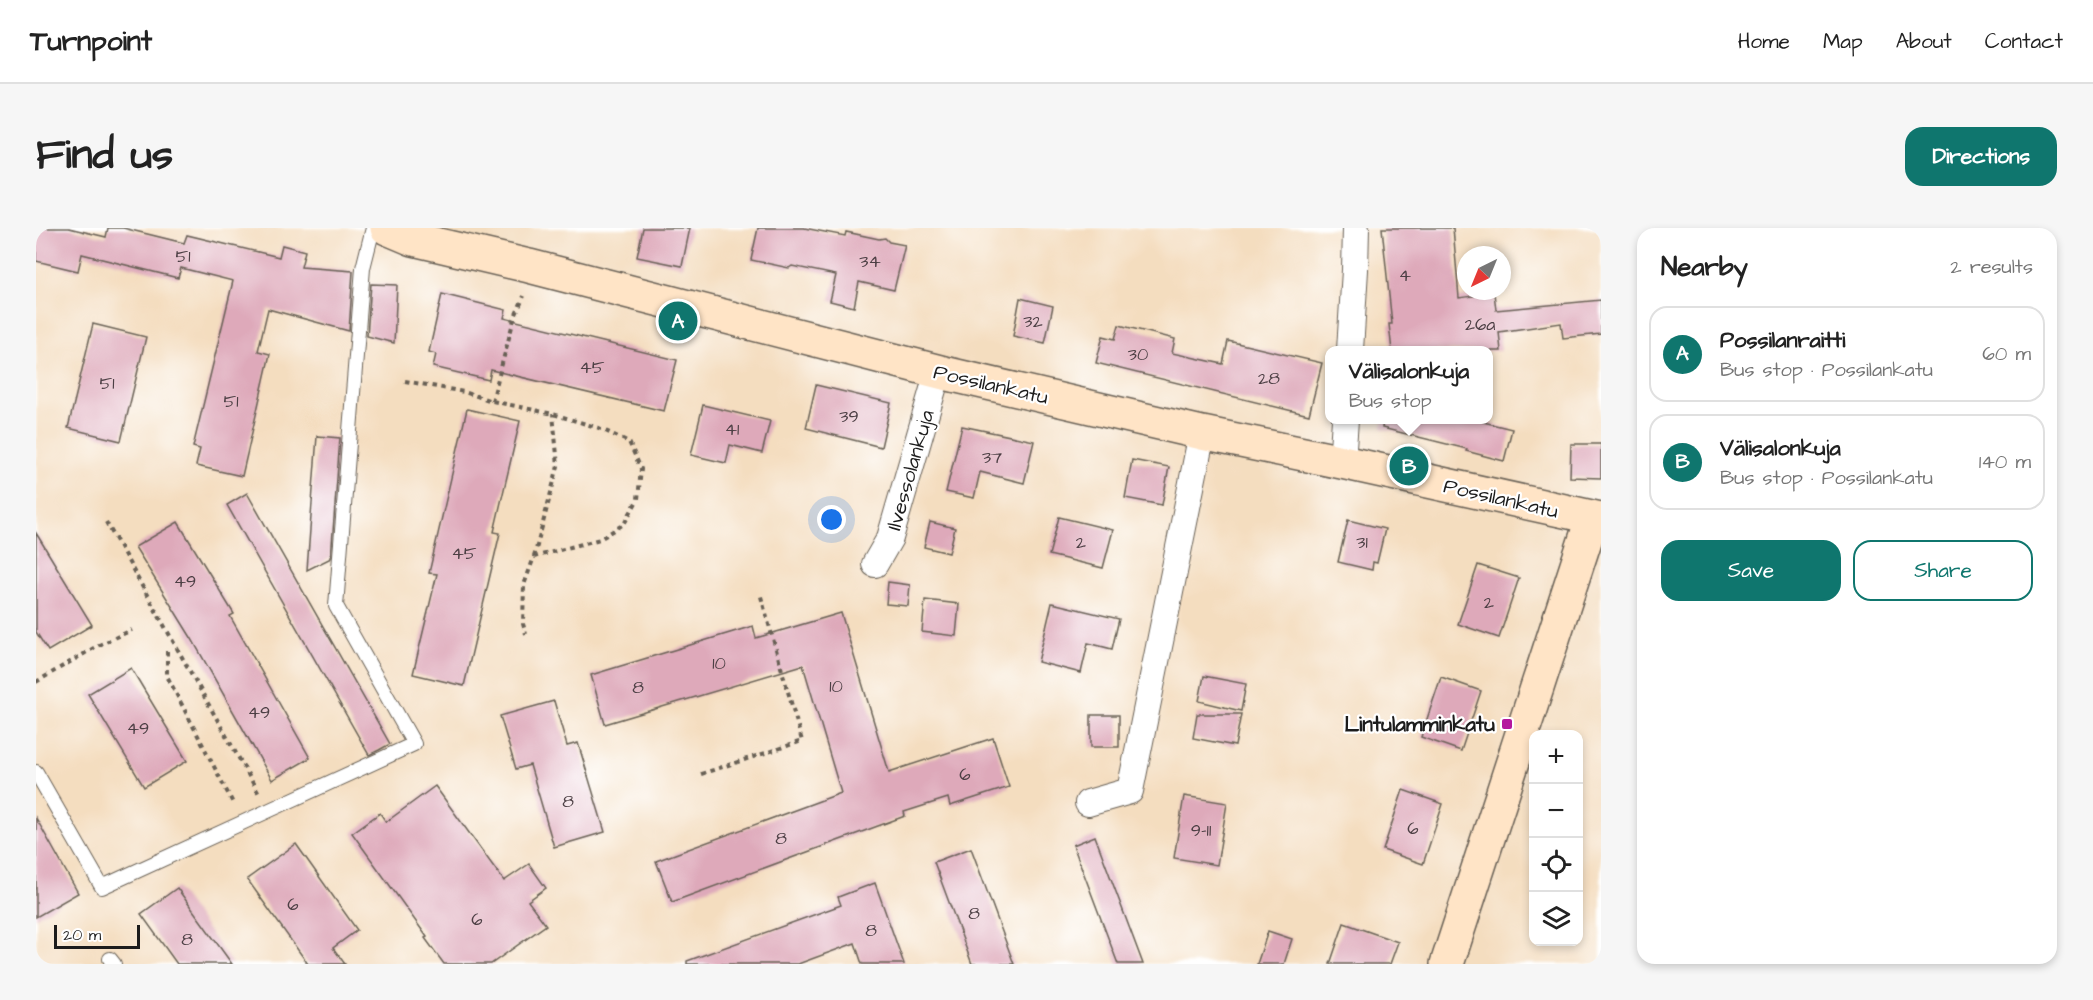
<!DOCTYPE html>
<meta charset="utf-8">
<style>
:root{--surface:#fff;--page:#f6f6f6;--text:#222;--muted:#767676;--line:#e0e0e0;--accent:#0f766e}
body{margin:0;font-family:"Architects Daughter",sans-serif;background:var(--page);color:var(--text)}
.controls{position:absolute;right:18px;bottom:18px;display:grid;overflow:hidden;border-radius:12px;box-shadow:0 3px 9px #0003}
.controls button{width:54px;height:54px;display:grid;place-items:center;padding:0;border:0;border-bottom:2px solid var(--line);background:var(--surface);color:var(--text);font:30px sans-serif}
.compass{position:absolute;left:1421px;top:18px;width:54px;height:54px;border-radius:50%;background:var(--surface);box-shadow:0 3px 9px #0003;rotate:223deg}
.scale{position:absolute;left:18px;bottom:15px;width:86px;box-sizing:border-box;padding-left:6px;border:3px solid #1c1c1c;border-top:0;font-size:16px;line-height:21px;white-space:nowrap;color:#1c1c1c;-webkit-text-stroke:4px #fff;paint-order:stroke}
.you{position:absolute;left:796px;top:292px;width:21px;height:21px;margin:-15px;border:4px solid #fff;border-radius:50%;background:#1a73e8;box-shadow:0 0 0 9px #1a73e833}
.badge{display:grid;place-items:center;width:39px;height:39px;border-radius:50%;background:var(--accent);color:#fff;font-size:20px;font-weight:700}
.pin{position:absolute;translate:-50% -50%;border:3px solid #fff;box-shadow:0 2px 6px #0006}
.popup{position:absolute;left:1289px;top:118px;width:168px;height:78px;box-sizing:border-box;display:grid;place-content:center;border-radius:12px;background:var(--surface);filter:drop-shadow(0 2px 4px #0005);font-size:20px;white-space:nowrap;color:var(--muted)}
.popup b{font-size:22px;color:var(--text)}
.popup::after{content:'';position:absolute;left:50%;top:100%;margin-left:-12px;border:12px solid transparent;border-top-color:var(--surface)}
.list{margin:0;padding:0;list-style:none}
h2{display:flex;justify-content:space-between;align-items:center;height:78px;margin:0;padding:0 24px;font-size:26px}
h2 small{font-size:20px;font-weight:400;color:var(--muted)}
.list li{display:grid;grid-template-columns:39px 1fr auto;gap:18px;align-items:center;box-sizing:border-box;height:96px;margin:0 12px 12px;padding:0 12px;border:2px solid var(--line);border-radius:18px}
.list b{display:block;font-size:22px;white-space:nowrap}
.list p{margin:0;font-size:20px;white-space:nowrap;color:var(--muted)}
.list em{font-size:20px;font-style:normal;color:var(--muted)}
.actions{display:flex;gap:12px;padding:18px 24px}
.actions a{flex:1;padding:14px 0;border:2px solid var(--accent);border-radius:18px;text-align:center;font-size:21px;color:var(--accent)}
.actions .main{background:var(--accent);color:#fff}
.icon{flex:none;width:33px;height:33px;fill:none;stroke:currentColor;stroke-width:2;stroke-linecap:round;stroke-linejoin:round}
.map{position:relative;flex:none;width:1565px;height:736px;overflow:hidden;border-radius:18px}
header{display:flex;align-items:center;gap:36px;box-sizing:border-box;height:84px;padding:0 30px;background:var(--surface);border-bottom:2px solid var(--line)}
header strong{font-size:28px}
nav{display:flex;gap:33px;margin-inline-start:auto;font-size:21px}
.intro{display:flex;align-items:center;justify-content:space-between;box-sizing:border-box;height:144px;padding:0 36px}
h1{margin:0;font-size:42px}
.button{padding:15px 27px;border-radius:18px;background:var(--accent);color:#fff;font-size:21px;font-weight:700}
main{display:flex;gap:36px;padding:0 36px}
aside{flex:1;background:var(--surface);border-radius:18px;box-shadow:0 3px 9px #0003}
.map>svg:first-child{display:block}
.building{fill:#dea9ba}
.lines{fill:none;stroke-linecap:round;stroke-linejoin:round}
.lane-casing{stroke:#686055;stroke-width:16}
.street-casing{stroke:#686055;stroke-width:28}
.secondary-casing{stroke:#686055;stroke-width:36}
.path{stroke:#686055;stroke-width:4;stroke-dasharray:4.5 4.5;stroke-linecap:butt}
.lane{stroke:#fff;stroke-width:14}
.street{stroke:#fff;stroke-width:26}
.secondary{stroke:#ffe4c6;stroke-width:33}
.poi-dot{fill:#b5179e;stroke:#fff;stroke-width:2}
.labels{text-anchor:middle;stroke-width:4.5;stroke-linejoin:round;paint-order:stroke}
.number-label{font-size:18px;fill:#4c3f44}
.street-label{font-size:21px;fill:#1c1c1c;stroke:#fff}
.poi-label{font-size:21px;font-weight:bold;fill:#1c1c1c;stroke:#fff;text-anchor:end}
</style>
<header>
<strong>Turnpoint</strong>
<nav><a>Home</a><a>Map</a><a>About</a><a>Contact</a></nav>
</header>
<div class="intro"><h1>Find us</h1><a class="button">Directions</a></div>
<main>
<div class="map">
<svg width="1565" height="736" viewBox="0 0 1565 736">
<rect width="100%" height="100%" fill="#fff"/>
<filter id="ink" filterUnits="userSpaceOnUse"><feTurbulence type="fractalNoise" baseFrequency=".0167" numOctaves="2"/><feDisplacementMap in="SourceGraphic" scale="12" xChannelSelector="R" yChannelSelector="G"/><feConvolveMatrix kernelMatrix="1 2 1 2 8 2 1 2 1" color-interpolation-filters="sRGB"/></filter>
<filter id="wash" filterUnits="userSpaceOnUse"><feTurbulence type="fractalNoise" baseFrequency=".008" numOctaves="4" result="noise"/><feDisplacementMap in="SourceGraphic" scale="24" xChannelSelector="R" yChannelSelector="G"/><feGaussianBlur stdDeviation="1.35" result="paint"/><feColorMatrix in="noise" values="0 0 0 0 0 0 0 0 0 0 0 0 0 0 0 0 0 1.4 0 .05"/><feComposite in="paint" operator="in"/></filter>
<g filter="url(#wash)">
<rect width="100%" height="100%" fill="#f4ddbf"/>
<g id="blocks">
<g class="building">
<path d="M0,0H33L70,9L72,0H87L148,15L151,7L243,29L246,17L269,23L265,39L317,43L313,103L232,81L222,123L234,126L206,248L160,238L164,221L157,219L197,53L145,40L142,50L46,26L42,43L0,33Z"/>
<path d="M607,0H654L646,38L601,29Z"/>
<path d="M722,0H768L809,8L810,4L843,11L849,10L853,14L869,17L858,62L823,54L818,79L794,73L800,47L756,38L753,40L715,32Z"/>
<path d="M1346,0H1417L1423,70L1458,65L1460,82L1565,72V106L1527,110L1525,95L1463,104L1465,123H1356L1353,96H1356Z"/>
<path d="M335,56L361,57L358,115L331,108Z"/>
<path d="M406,66L470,82L468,90L641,132L628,183L455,142L453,152L397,139L400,126L393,124Z"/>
<path d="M984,70L1017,78L1009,115L977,108Z"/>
<path d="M57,96L110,109L85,213L32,200Z"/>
<path d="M1083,97L1139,111L1136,125L1187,136L1192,113L1286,135L1273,187L1060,135L1067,108L1079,111Z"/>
<path d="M780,157L855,175L845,219L770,200Z"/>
<path d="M667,177L734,193L726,225L694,217L690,235L655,227Z"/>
<path d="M431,181L484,193L458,304L464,305L428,458L377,446L401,346L393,345Z"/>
<path d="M1347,192H1439L1476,201L1468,233L1430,223L1431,221L1346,200Z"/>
<path d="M926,198L998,213L988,255L944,244L938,270L910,264Z"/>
<path d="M281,208L304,210L295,330L271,342Z"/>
<path d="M1535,216H1565V250L1534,249Z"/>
<path d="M1096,232L1133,239L1126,277L1089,270Z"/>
<path d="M211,265L354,516L343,522L333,527L191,277Z"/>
<path d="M1023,289L1077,302L1067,340L1013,327Z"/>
<path d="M1312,292L1349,301L1341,335L1337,334L1336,342L1302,334Z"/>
<path d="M142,294L198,386L194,388L274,530L236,552L156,411L99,319Z"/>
<path d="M894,294L919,300L913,325L888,319Z"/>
<path d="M0,305L56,397L12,423L0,404Z"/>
<path d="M1442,337L1483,350L1463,410L1422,396Z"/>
<path d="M852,354L874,357L872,378L850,376Z"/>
<path d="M889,372L923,376L920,408L886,404Z"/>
<path d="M1016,375L1083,391L1076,421L1052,415L1045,445L1002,434Z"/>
<path d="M805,385L853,544L957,510L973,559L914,578L912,570L868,584L869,588L636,674L620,633L805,565L767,437L569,496L555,447L717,398L720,410Z"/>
<path d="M95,440L151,533L108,559L52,466Z"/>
<path d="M1168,448L1210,456L1205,483L1163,473Z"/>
<path d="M1405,449L1445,463L1425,523L1385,509Z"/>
<path d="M518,473L531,518L542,515L569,604L518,619L494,537L480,541L464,488Z"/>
<path d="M1161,486H1205L1199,518L1157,510Z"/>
<rect x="1055" y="487" width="28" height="32"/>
<path d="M399,558L468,653L493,636L510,660L492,673L510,697L455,736H408L389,710L391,709L316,605L344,585L350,594Z"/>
<path d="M1367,562L1407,576L1387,636L1347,622Z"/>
<path d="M1148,568L1191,575L1181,637L1138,630Z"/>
<path d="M0,590L42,665L0,689Z"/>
<path d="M1059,608L1107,736H1082L1037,617Z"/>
<path d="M260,616L321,702L297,720L309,736H272L211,651Z"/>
<path d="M935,620L978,736H936L898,634Z"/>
<path d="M839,655L868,736H826L819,715L762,736H651V733L805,677L802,669Z"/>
<path d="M141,660L196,736H141L105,686Z"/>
<path d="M1308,695L1362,714L1354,736H1294Z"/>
<path d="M1232,703L1256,711L1248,736H1221Z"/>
</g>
</g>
</g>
<g filter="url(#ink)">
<use href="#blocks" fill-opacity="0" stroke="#686055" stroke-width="1.5"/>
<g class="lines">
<defs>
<g id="lane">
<path d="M0,544L66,659L378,516L300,378L327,40L337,0"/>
<path d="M74,731L78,736"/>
</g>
<g id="street">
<path d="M1314,122L1319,42L1320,0"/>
<path d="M1306,234L1309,192"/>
<path d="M839,336L854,310L902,144"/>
<path d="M1052,575L1094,563L1166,205"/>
</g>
<g id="secondary">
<path d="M351,0L377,11L493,38L908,145L1166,205L1306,234L1565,291"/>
<path d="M1411,736L1556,291"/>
</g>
</defs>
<use href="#lane" class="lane-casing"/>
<use href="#street" class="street-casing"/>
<use href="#secondary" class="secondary-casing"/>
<g class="path">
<path d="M369,153L428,164L456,173L517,186L563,200L593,214L605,241L602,271L588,296L564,311L498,329L488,357L487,396L490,406"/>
<path d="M456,173L478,91L488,68"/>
<path d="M70,294L223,566"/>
<path d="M498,329L522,238L517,186"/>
<path d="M131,423V448L198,577"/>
<path d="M0,454L63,417L96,402"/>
<path d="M665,546L766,513L724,365"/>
</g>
<use href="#lane" class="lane"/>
<use href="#street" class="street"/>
<use href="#secondary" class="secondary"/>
</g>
</g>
<rect class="poi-dot" x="1465" y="490" width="12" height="12" rx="3"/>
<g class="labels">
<g class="number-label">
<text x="147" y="34">51</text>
<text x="834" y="39">34</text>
<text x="1369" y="53">4</text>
<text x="997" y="99">32</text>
<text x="1444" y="102">26a</text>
<text x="1102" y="132">30</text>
<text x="556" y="145">45</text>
<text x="1233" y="156">28</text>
<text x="71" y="161">51</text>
<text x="195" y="179">51</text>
<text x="813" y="194">39</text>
<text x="696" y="207">41</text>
<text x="956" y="235">37</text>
<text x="1045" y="320">2</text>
<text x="1326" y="320">31</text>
<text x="428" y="331">45</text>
<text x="149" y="359">49</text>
<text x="1453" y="380">2</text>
<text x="683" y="441">10</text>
<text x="800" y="464">10</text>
<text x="602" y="465">8</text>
<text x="223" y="490">49</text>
<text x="102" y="506">49</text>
<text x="929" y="552">6</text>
<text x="532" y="579">8</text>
<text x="1377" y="606">6</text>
<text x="1165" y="608">9-11</text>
<text x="745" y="616">8</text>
<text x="257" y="682">6</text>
<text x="938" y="691">8</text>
<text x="441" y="697">6</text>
<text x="835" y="708">8</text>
<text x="151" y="717">8</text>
</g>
<g class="street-label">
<text transform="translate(955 156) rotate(13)" y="7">Possilankatu</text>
<text transform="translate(874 242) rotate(-74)" y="7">Ilvessolankuja</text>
<text transform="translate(1465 270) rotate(13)" y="7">Possilankatu</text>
</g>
<g class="poi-label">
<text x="1459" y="503">Lintulamminkatu</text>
</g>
</g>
</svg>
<div class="controls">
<button>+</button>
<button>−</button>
<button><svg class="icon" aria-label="locate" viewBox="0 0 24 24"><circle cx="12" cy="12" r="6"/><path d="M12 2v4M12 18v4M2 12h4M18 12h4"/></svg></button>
<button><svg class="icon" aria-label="layers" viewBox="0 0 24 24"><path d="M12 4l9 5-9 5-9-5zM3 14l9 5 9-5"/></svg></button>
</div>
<svg class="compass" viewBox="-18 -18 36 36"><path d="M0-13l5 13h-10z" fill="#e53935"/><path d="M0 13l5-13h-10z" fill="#767676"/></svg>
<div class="scale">20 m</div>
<div class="you"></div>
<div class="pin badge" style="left:642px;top:93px">A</div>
<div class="pin badge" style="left:1373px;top:238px">B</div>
<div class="popup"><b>Välisalonkuja</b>Bus stop</div>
</div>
<aside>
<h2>Nearby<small>2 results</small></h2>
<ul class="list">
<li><span class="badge">A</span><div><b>Possilanraitti</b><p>Bus stop · Possilankatu</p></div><em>60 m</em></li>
<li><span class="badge">B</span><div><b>Välisalonkuja</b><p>Bus stop · Possilankatu</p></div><em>140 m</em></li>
</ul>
<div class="actions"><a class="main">Save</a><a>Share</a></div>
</aside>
</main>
